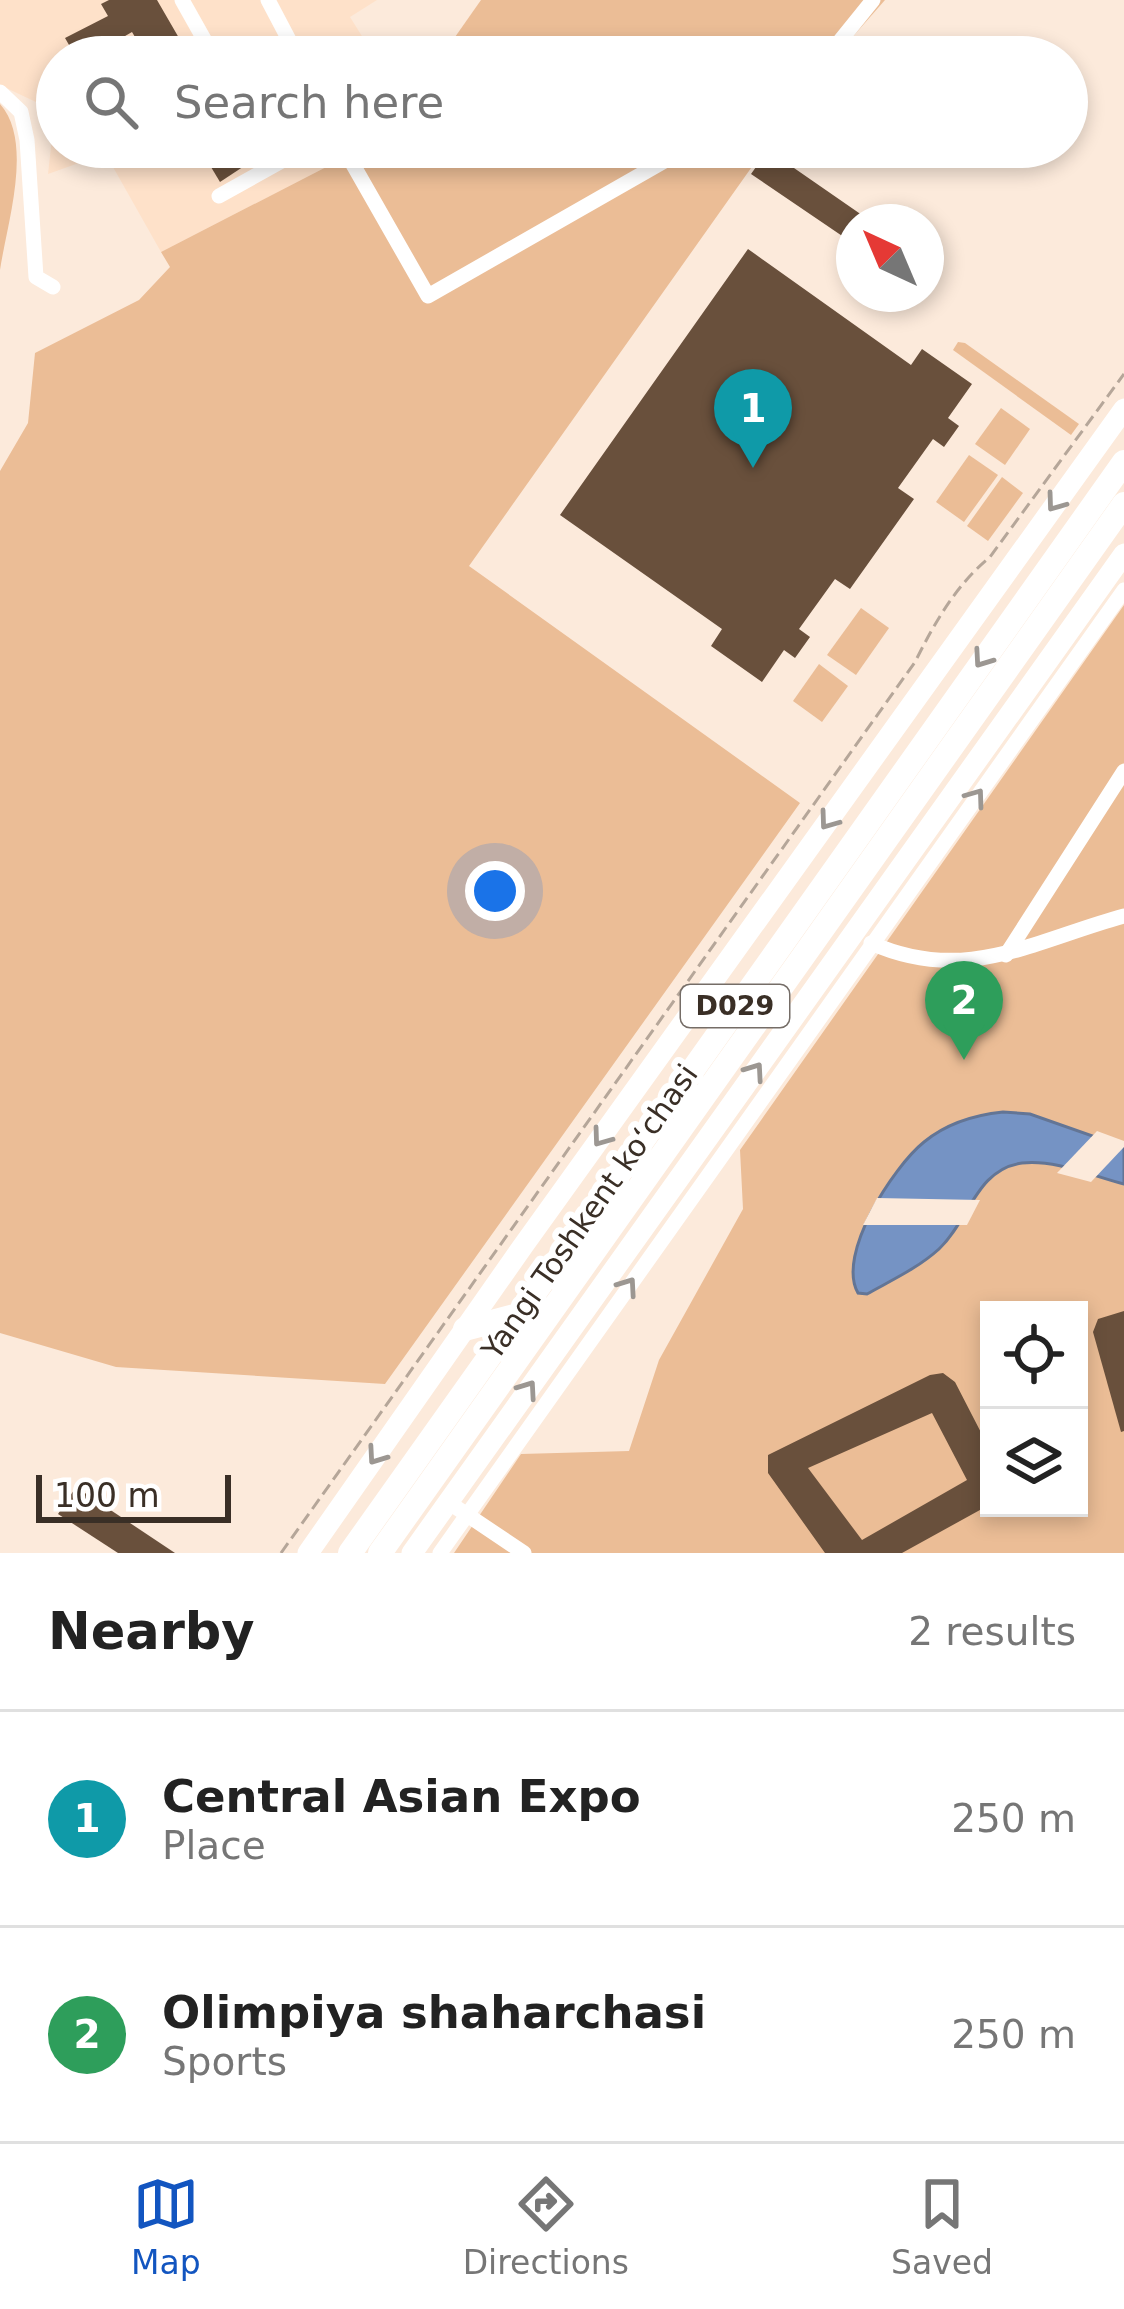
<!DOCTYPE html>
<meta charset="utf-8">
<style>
:root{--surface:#fff;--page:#f2f2f2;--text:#222;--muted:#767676;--line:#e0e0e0;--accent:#1255c0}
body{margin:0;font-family:"DejaVu Sans",sans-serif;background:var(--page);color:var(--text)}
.controls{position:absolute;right:36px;bottom:36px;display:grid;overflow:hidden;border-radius:0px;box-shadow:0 6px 18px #0003}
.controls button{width:108px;height:108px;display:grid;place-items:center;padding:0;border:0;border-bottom:3px solid var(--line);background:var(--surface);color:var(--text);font:60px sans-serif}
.compass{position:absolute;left:836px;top:204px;width:108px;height:108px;border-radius:50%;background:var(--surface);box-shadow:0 6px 18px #0003;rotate:316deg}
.scale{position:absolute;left:36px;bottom:30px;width:195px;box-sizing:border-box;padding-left:12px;border:6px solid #3a2f26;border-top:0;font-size:33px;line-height:42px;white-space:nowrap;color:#3a2f26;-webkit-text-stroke:9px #fff;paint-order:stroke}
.you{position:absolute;left:495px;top:891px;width:42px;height:42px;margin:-30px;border:9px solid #fff;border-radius:50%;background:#1a73e8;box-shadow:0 0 0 18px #1a73e833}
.badge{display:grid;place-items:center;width:78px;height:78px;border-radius:50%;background:var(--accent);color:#fff;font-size:39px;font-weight:700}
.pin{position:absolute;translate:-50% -99px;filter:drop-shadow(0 3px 6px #0008)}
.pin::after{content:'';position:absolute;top:63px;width:42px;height:36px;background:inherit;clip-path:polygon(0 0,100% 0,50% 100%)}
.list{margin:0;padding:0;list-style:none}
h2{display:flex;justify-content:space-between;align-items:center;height:156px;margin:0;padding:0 48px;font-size:51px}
h2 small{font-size:39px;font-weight:400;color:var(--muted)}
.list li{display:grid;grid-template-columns:78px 1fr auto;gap:36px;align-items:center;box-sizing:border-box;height:216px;padding:0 48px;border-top:3px solid var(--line)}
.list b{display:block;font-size:45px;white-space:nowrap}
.list p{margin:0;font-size:39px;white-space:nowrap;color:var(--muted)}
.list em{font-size:39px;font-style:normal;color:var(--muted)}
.icon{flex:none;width:66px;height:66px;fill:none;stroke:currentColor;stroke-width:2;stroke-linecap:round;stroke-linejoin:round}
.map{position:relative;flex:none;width:1124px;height:1553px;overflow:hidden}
.search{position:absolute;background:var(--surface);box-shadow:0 6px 18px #0003;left:36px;right:36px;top:36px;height:132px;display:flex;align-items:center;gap:30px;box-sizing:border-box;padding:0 42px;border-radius:66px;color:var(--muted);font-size:45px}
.sheet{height:588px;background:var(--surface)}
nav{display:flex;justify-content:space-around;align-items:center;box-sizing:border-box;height:168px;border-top:3px solid var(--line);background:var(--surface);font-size:33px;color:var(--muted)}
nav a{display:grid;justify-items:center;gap:6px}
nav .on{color:var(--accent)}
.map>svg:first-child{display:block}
.built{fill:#fee1c9}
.green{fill:#ebbd96;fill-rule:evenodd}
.water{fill:#7593c4;stroke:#637595;stroke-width:3}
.pier{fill:#fceadb}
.building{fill:#69503c;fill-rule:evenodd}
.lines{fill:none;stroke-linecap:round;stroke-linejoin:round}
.path{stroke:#b5a699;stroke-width:3;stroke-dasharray:12 6;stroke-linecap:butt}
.minor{stroke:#fff;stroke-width:15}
.major{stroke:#fff;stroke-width:21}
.highway{stroke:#fff;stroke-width:24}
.oneway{stroke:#9c9792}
.labels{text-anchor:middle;stroke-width:12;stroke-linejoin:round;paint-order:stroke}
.shield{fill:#fff;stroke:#756d67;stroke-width:3}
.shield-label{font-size:27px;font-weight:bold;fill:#3a2f26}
.street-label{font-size:30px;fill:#3a2f26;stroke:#fff}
</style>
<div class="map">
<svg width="1124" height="1553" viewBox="0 0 1124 1553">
<rect width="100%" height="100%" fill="#fceadb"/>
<path class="built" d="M0,0H377L350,17L375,57H57V147H365L161,252L113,167L90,159L48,174L55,111L0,85Z"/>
<g class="green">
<path d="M481,0H885L835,57H441Z"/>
<path d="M0,104C34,142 7,223 0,270Z"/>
<path d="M365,147H766L469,566L800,803L385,1384L116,1367L0,1333V471L28,423L35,353L139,300L170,267L161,252Z"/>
<path d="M958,342L965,343L1079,424L1071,435L953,350Z"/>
<path d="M1001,408L1030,429L1005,465L975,444Z"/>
<path d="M969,455L998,475L964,522L936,502Z"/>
<path d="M1002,477L1023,493L988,541L967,526Z"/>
<path d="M1124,605V1553H454L521,1454L629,1451L659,1360L743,1209L740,1150ZM989,1310H1079V1508H989Z"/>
<path d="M861,608L889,628L856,675L827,655Z"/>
<path d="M819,664L848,686L822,722L793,701Z"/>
</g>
<path class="water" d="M1003,1112L1030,1114L1124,1147V1184C1093,1176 1054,1159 1022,1163C976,1169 969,1221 939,1249C918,1268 892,1280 867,1294L858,1293C836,1255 893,1167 924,1142C947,1123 974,1115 1003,1112Z"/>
<g class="pier">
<path d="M1097,1131L1124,1141V1147L1091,1182L1057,1173Z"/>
<path d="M877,1198L980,1200L967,1225H863Z"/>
</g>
<g class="building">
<path d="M109,0H157L190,57H147L132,32L101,50L106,57H76L65,38L108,16L101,4Z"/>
<path d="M199,147H273L220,182Z"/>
<path d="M768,150L872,222H854V244L751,174Z"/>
<path d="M748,249L911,365L922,349L972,384L948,418L959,426L944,447L933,439L898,488L914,499L850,589L835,579L799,629L810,637L795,658L784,650L762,682L711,646L722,629L560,515Z"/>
<path d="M1124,1311V1431L1121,1432L1093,1332L1098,1319Z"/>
<path d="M943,1373L955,1382L989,1448V1505L902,1553H825L768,1473V1455L930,1375ZM932,1413L967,1480L862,1540L808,1468Z"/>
<path d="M76,1487L175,1553H118L58,1514Z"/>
</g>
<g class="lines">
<path class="path" d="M281,1553L915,662C935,622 956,585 990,557L1124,374"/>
<g class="minor">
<path d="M182,0L214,57"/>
<path d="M268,0L298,57"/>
<path d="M827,57L873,0"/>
<path d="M0,92L21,112L27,140L36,277L53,287"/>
<path d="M343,147L428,296L689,147"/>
<path d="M219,196L307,147"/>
<path d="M871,943C965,985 1033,941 1124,916"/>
<path d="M1006,955L1124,771"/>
<path d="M448,1502L524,1553"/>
<path d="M440,1553L1124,590"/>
</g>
<g class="major">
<path d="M308,1553L523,1246L1124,409"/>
<path d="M412,1553L1124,554"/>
</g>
<g class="highway">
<path d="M465,1329L518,1315"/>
<path d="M350,1553L1124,462"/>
<path d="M380,1553L1124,504"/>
</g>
</g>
<defs><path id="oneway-chevron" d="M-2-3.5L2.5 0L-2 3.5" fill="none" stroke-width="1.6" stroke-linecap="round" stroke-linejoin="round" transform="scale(3)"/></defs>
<g class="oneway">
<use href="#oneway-chevron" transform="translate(1055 503) rotate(126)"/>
<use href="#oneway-chevron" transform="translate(982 659) rotate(125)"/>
<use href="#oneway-chevron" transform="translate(976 797) rotate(-54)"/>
<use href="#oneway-chevron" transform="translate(828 821) rotate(126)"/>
<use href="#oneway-chevron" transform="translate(755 1071) rotate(-55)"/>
<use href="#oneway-chevron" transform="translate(601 1138) rotate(126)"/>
<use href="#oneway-chevron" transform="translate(628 1286) rotate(-55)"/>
<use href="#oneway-chevron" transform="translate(528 1389) rotate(-55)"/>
<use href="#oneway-chevron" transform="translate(376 1456) rotate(125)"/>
</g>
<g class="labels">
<rect class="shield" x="681" y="985" width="108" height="42" rx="9"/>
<g class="shield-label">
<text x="735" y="1015">D029</text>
</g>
<g class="street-label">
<text transform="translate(590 1212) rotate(-55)" y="10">Yangi Toshkent ko‘chasi</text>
</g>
</g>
</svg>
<div class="controls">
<button><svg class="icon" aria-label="locate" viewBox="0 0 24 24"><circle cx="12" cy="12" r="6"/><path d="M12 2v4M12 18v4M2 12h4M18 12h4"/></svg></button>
<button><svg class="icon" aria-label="layers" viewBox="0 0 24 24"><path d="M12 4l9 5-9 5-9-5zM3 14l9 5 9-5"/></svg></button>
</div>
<svg class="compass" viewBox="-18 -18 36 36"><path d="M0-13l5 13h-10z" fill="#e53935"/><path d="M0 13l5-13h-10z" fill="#767676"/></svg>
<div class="scale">100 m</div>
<div class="you"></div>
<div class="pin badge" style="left:753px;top:468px;background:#0f9aa8">1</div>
<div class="pin badge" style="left:964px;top:1060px;background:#2e9e5b">2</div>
<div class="search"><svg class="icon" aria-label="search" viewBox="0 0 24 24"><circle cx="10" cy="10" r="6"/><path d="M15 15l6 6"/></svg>Search here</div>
</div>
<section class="sheet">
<h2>Nearby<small>2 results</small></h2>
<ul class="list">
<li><span class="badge" style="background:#0f9aa8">1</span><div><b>Central Asian Expo</b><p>Place</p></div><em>250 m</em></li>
<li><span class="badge" style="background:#2e9e5b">2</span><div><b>Olimpiya shaharchasi</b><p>Sports</p></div><em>250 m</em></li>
</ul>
</section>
<nav>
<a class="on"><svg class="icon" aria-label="map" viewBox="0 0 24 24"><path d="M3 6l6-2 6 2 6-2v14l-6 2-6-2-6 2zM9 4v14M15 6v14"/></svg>Map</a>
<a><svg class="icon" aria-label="directions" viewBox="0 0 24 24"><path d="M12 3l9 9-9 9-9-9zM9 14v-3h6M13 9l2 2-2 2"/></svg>Directions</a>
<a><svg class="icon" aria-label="saved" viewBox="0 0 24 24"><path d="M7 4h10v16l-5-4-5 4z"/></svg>Saved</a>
</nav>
